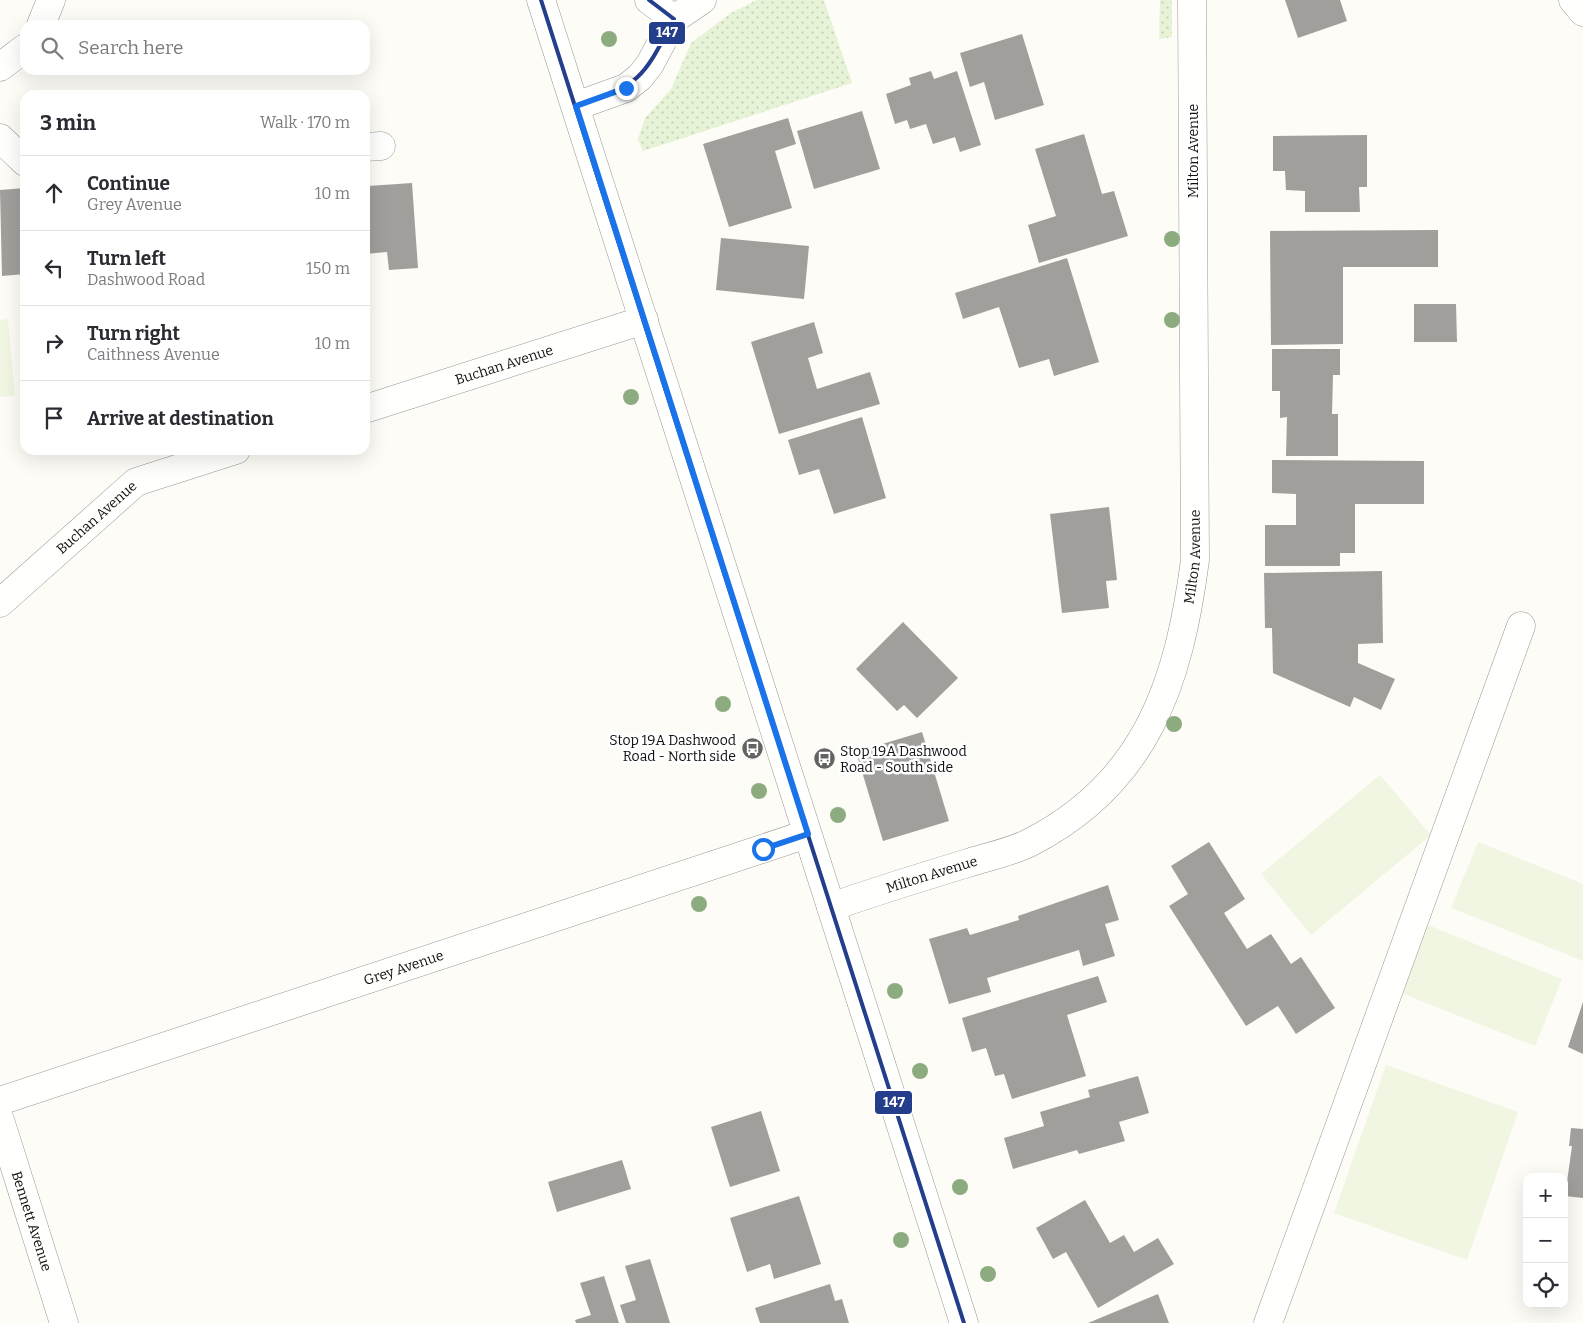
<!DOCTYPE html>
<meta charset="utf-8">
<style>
:root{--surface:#fff;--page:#f2f2f3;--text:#2b2b33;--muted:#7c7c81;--line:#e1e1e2}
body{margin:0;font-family:Bitter,serif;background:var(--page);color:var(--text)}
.controls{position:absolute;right:15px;bottom:15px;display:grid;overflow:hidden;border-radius:10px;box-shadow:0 5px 20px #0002}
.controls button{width:45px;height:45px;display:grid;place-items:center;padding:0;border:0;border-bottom:1px solid var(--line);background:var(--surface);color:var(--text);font:25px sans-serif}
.stop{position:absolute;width:15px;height:15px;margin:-11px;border:4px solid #1a73e8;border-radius:50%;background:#fff}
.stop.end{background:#1a73e8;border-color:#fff;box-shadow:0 1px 5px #0008}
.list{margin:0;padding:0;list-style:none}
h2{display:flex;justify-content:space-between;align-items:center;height:65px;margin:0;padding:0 20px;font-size:21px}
h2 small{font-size:16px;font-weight:400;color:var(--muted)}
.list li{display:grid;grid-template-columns:32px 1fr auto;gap:15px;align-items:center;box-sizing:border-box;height:75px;padding:0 20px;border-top:1px solid var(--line)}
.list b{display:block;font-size:19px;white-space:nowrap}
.list p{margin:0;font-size:16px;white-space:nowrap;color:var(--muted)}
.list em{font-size:16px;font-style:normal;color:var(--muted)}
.icon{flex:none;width:28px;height:28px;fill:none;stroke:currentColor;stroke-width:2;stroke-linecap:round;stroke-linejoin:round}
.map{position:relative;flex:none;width:1583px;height:1323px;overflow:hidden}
.search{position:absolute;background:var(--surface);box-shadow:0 5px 20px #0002;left:20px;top:20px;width:350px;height:55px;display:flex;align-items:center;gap:12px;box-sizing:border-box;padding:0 18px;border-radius:15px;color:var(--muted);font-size:19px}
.panel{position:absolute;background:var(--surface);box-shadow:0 5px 20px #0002;left:20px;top:90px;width:350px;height:365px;border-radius:15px}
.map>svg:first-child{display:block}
.grass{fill:url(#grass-dots)}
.pitch{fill:#f0f6e1}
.building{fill:#a19f9c}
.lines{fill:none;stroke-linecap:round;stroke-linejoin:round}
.minor-casing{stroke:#979795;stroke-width:29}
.minor{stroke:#fffffe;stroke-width:28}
.bus-1-casing{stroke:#fff;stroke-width:8}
.bus-1{stroke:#243e8c;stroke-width:4}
.tree{fill:#8cac80}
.route{stroke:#1a73e8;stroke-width:6}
.labels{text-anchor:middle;stroke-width:5;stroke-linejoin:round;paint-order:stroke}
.street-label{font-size:14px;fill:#111;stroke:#fff}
.poi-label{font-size:14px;fill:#111;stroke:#fff;text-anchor:end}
.line-badge{stroke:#fff;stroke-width:2}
.badge-label{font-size:14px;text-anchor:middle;font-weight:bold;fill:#fff}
</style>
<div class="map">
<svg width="1583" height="1323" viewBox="0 0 1583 1323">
<defs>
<pattern id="grass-dots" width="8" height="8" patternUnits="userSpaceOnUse" patternTransform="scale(1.25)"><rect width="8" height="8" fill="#e7f3d7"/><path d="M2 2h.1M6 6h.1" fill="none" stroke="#c5cfb8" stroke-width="1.8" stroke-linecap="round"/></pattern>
</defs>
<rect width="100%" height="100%" fill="#fdfcf7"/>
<g class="grass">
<path d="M757,0H824L852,83L643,151L638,139L645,118L671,89L691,43L731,13Z"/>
<path d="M1160,0H1172V37L1159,39Z"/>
</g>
<g class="pitch">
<path d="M8,319L15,396L0,397V320Z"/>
<path d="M1380,775L1431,835L1311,935L1261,874Z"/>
<path d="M1478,842L1583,884V961L1451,908Z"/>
<path d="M1428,925L1562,979L1535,1046L1401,993Z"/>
<path d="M1386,1065L1518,1112L1467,1260L1334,1213Z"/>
</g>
<g class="building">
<path d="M1285,0H1340L1347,21L1298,38Z"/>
<path d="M1022,34L1044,105L995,120L984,82L970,87L960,53Z"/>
<path d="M931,71L934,79L957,71L981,145L960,152L955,137L933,144L926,124L910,129L907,120L895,124L886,94L911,85L909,78Z"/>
<path d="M862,111L880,169L814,189L797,131Z"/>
<path d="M788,118L796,144L775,151L792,208L729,227L703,144Z"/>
<path d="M1084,134L1102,194L1114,191L1128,236L1039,263L1028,225L1056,216L1035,149Z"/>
<path d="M1367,135V187H1359L1360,212H1305V191L1286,190L1285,171H1273V136Z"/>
<path d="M412,183L418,268L389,270L387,252L365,254V196H369L368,186Z"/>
<path d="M25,188V274L2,276L0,190Z"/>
<path d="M1438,230V267H1343V344L1271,345L1270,231Z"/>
<path d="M721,238L809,246L804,299L716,290Z"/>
<path d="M1067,258L1099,362L1054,376L1049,359L1019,368L999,307L963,319L955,293Z"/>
<path d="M1414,304H1456L1457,342H1414Z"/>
<path d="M814,322L823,353L808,358L817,389L870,372L880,404L779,434L751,342Z"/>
<path d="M1272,349H1340V375H1333L1332,414H1338V456H1286L1287,417L1280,418V391H1272Z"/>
<path d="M862,417L886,498L834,514L819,469L799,475L788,440Z"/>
<path d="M1272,460L1424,461V504H1355V553H1340V566H1265V525H1296V494L1272,493Z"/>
<path d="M1109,507L1117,580L1106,581L1109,608L1062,613L1050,514Z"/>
<path d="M1382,571L1383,643L1358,644V663L1395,679L1381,710L1354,697L1350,707L1273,673L1272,628H1265L1264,573Z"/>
<path d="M903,622L958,678L917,718L904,705L897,711L856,669Z"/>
<path d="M922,732L949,821L883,841L856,752Z"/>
<path d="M1209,842L1245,899L1224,913L1247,949L1271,934L1291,964L1301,957L1335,1008L1296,1034L1278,1006L1246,1026L1169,906L1188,894L1171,866Z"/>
<path d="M1108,885L1119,920L1105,924L1115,956L1083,966L1079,950L987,978L991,992L949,1004L929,939L967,928L970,935L1019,920L1018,916Z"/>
<path d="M1098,976L1107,1002L1067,1015L1086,1076L1012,1099L1004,1074L995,1076L986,1048L972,1052L962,1018Z"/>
<path d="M1583,1002V1054L1568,1047Z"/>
<path d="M1138,1076L1149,1113L1119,1122L1125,1141L1079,1154L1077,1150L1013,1169L1004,1138L1044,1126L1040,1112L1090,1097L1088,1090Z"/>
<path d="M761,1111L780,1171L730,1187L711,1127Z"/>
<path d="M1571,1128L1583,1129V1198L1565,1196L1572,1146H1569Z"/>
<path d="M622,1160L631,1189L557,1212L548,1182Z"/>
<path d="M799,1196L821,1264L774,1279L770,1264L747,1272L730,1218Z"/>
<path d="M1085,1200L1110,1243L1124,1235L1134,1252L1158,1238L1174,1264L1098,1308L1066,1252L1053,1259L1036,1228Z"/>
<path d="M650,1259L670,1323H626L620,1305L636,1300L625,1266Z"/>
<path d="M604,1276L619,1323H576L575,1320L591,1315L580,1283Z"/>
<path d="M830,1284L835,1301L842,1299L849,1323H760L755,1308Z"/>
<path d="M1158,1294L1169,1323H1088Z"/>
</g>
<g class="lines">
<defs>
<g id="minor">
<path d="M541,0L964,1323"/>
<path d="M649,0L674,19"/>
<path d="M1573,0L1583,12"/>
<path d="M41,25L51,0"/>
<path d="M0,67L25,48"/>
<path d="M576,106L626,88L640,77L650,64L674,19L702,0"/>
<path d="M0,138L25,162"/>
<path d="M365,147L381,146"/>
<path id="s1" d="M365,409L644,320"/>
<path id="s2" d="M0,603L136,482L236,450"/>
<path id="s3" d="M831,907C876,891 922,877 968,863C987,857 1011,852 1029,843C1147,783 1179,682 1195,560L1192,0"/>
<path id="s4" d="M0,1101L807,834"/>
<path id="s5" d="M0,1120L64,1323"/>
<path d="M1268,1323L1521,626"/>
</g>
</defs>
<use href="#minor" class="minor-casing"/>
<use href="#minor" class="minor"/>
<defs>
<g id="bus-1">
<path d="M541,0L964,1323"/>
<path d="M576,106C642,83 642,80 674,19L649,0"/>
</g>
</defs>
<use href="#bus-1" class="bus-1-casing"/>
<use href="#bus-1" class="bus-1"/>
</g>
<g class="tree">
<circle cx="609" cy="39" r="8"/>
<circle cx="1172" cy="239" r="8"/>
<circle cx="1172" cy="320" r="8"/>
<circle cx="631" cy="397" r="8"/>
<circle cx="723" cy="704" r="8"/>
<circle cx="1174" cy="724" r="8"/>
<circle cx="759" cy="791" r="8"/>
<circle cx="838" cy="815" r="8"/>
<circle cx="699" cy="904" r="8"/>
<circle cx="895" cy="991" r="8"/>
<circle cx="920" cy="1071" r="8"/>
<circle cx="960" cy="1187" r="8"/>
<circle cx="901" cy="1240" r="8"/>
<circle cx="988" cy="1274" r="8"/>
</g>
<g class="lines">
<path class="route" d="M626,88L576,106L808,834L763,849"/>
</g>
<defs>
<symbol id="bus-disc" viewBox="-11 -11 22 22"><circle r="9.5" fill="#646362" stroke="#fff"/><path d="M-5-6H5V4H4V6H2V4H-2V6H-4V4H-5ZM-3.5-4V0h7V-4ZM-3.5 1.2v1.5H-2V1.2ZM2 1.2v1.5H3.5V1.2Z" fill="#fff"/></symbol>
</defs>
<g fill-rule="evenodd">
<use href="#bus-disc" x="740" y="736" width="25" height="25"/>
<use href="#bus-disc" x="812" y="746" width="25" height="25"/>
</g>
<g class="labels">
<g class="street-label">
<text transform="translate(1193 151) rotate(-90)" y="5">Milton Avenue</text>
<text dy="5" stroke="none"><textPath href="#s1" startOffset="146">Buchan Avenue</textPath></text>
<text dy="5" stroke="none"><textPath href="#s2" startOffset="129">Buchan Avenue</textPath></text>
<text dy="5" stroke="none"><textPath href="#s3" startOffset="555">Milton Avenue</textPath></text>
<text dy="5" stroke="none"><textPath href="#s3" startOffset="106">Milton Avenue</textPath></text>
<text dy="5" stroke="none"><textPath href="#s4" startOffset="425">Grey Avenue</textPath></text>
<text dy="5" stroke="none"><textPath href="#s5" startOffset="106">Bennett Avenue</textPath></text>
</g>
<g class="poi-label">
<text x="736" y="745">Stop 19A Dashwood<tspan x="736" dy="16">Road - North side</tspan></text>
<text x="840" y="756" text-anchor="start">Stop 19A Dashwood<tspan x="840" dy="16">Road - South side</tspan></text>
</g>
</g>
<g class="line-badge">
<rect x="648" y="21" width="38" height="24" rx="5" fill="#243e8c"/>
<rect x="874" y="1090" width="39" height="25" rx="5" fill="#243e8c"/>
</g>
<g class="badge-label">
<text x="667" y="37">147</text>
<text x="894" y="1107">147</text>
</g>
</svg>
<div class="controls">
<button>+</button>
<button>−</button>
<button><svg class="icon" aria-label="locate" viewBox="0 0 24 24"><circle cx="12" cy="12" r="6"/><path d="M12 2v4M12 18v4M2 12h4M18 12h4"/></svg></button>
</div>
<div class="stop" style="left:763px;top:849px"></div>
<div class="stop end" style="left:626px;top:88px"></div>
<div class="search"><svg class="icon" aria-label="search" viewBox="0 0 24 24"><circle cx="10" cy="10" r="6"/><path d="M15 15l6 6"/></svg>Search here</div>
<section class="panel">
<h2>3 min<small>Walk · 170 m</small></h2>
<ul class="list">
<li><svg class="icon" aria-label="ahead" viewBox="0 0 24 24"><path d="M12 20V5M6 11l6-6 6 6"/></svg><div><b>Continue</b><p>Grey Avenue</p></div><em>10 m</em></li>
<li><svg class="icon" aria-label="left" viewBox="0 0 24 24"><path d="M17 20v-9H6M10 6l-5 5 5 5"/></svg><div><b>Turn left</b><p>Dashwood Road</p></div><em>150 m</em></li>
<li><svg class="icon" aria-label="right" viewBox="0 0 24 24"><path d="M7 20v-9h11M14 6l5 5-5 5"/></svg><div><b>Turn right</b><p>Caithness Avenue</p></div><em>10 m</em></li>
<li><svg class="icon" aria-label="arrive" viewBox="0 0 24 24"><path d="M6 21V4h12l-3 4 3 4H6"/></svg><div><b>Arrive at destination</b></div></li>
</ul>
</section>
</div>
